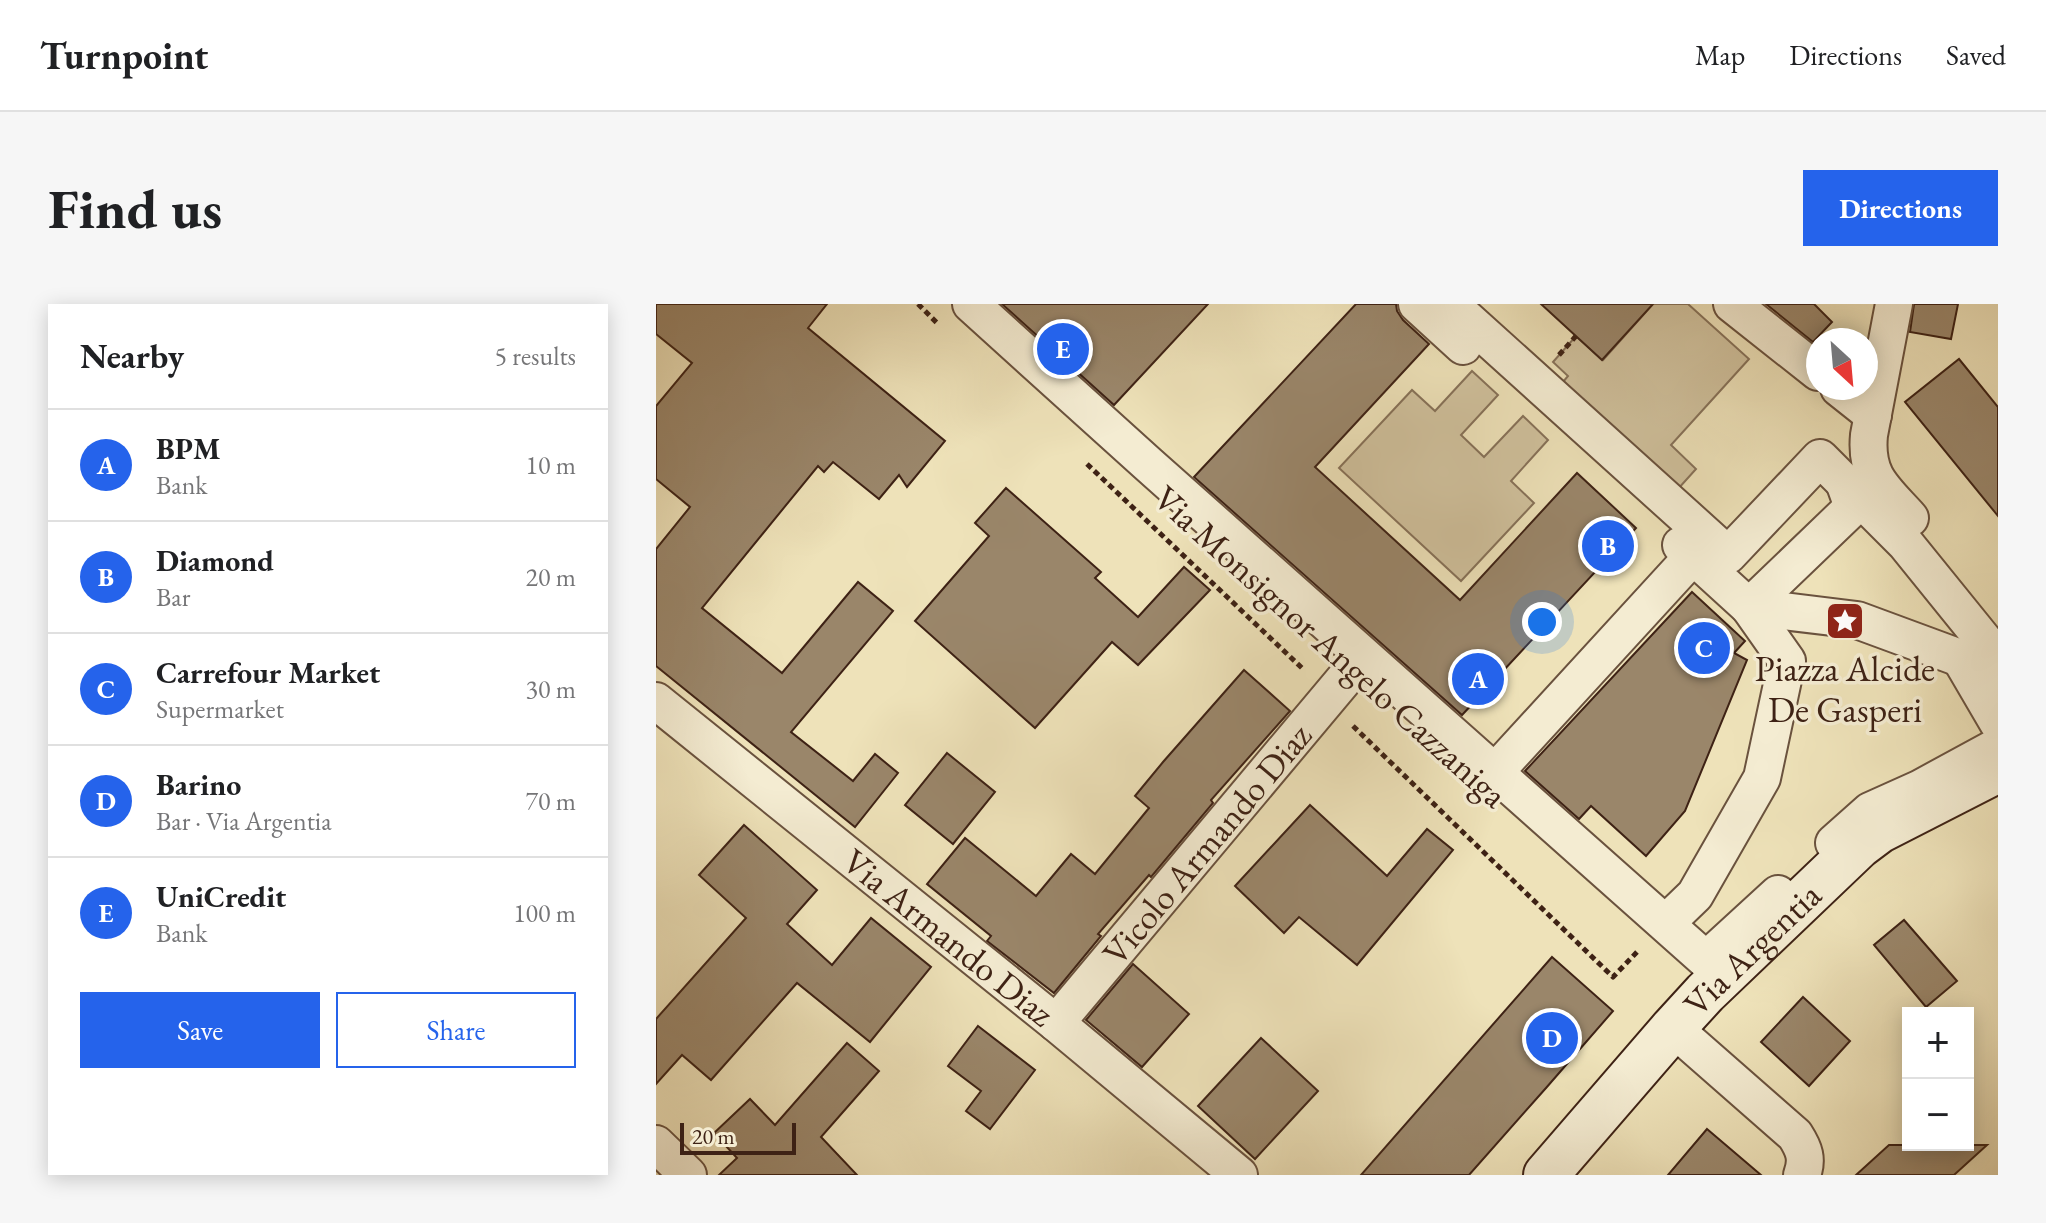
<!DOCTYPE html>
<meta charset="utf-8">
<style>
:root{--surface:#fff;--page:#f6f6f6;--text:#202124;--muted:#757577;--line:#e0e0e0;--accent:#2563eb}
body{margin:0;font-family:"EB Garamond",serif;background:var(--page);color:var(--text)}
.controls{position:absolute;right:24px;bottom:24px;display:grid;overflow:hidden;border-radius:0px;box-shadow:0 4px 20px #0003}
.controls button{width:72px;height:72px;display:grid;place-items:center;padding:0;border:0;border-bottom:2px solid var(--line);background:var(--surface);color:var(--text);font:40px sans-serif}
.compass{position:absolute;left:1150px;top:24px;width:72px;height:72px;border-radius:50%;background:var(--surface);box-shadow:0 4px 20px #0003;rotate:154deg}
.scale{position:absolute;left:24px;bottom:20px;width:116px;box-sizing:border-box;padding-left:8px;border:4px solid #3e2215;border-top:0;font-size:22px;line-height:28px;white-space:nowrap;color:#3e2215;-webkit-text-stroke:6px #f4ecd2;paint-order:stroke}
.you{position:absolute;left:886px;top:318px;width:28px;height:28px;margin:-20px;border:6px solid #fff;border-radius:50%;background:#1a73e8;box-shadow:0 0 0 12px #1a73e833}
.badge{display:grid;place-items:center;width:52px;height:52px;border-radius:50%;background:var(--accent);color:#fff;font-size:26px;font-weight:700}
.pin{position:absolute;translate:-50% -50%;border:4px solid #fff;box-shadow:0 2px 8px #0006}
.list{margin:0;padding:0;list-style:none}
h2{display:flex;justify-content:space-between;align-items:center;height:104px;margin:0;padding:0 32px;font-size:34px}
h2 small{font-size:26px;font-weight:400;color:var(--muted)}
.list li{display:grid;grid-template-columns:52px 1fr auto;gap:24px;align-items:center;box-sizing:border-box;height:112px;padding:0 32px;border-top:2px solid var(--line)}
.list b{display:block;font-size:30px;white-space:nowrap}
.list p{margin:0;font-size:26px;white-space:nowrap;color:var(--muted)}
.list em{font-size:26px;font-style:normal;color:var(--muted)}
.actions{display:flex;gap:16px;padding:24px 32px}
.actions a{flex:1;padding:18px 0;border:2px solid var(--accent);border-radius:0px;text-align:center;font-size:28px;color:var(--accent)}
.actions .main{background:var(--accent);color:#fff}
.map{position:relative;flex:none;width:1342px;height:871px;overflow:hidden;border-radius:0px}
header{display:flex;align-items:center;gap:48px;box-sizing:border-box;height:112px;padding:0 40px;background:var(--surface);border-bottom:2px solid var(--line)}
header strong{font-size:38px}
nav{display:flex;gap:44px;margin-inline-start:auto;font-size:28px}
.intro{display:flex;align-items:center;justify-content:space-between;box-sizing:border-box;height:192px;padding:0 48px}
h1{margin:0;font-size:56px}
.button{padding:20px 36px;border-radius:0px;background:var(--accent);color:#fff;font-size:28px;font-weight:700}
main{display:flex;gap:48px;padding:0 48px}
aside{flex:1;background:var(--surface);border-radius:0px;box-shadow:0 4px 20px #0003}
.map>svg:first-child{display:block}
.green{fill:#d0c19d;stroke:#877259;stroke-width:2}
.building{fill:#9a866a;stroke:#3e2215;stroke-width:2}
.lines{fill:none;stroke-linecap:round;stroke-linejoin:round}
.street-casing{stroke:#6a523e;stroke-width:40}
.secondary-casing{stroke:#3e2215;stroke-width:48}
.path{stroke:#3e2215;stroke-width:5;stroke-dasharray:6 4;stroke-linecap:butt}
.street{stroke:#f4ecd2;stroke-width:36}
.secondary{stroke:#f4ecd2;stroke-width:44}
.labels{text-anchor:middle;stroke-width:7;stroke-linejoin:round;paint-order:stroke}
.street-label{font-size:36px;fill:#3e2215;stroke:#f4ecd2}
.poi-label{font-size:36px;fill:#3e2215;stroke:#f4ecd2}
</style>
<header>
<strong>Turnpoint</strong>
<nav><a>Map</a><a>Directions</a><a>Saved</a></nav>
</header>
<div class="intro"><h1>Find us</h1><a class="button">Directions</a></div>
<main>
<aside>
<h2>Nearby<small>5 results</small></h2>
<ul class="list">
<li><span class="badge">A</span><div><b>BPM</b><p>Bank</p></div><em>10 m</em></li>
<li><span class="badge">B</span><div><b>Diamond</b><p>Bar</p></div><em>20 m</em></li>
<li><span class="badge">C</span><div><b>Carrefour Market</b><p>Supermarket</p></div><em>30 m</em></li>
<li><span class="badge">D</span><div><b>Barino</b><p>Bar · Via Argentia</p></div><em>70 m</em></li>
<li><span class="badge">E</span><div><b>UniCredit</b><p>Bank</p></div><em>100 m</em></li>
</ul>
<div class="actions"><a class="main">Save</a><a>Share</a></div>
</aside>
<div class="map">
<svg width="1342" height="871" viewBox="0 0 1342 871">
<rect width="100%" height="100%" fill="#eee2b9"/>
<filter id="stains"><feTurbulence type="fractalNoise" baseFrequency=".0025" numOctaves="4"/><feColorMatrix values="0 0 0 0 .2 0 0 0 0 .09 0 0 0 0 .02 0 0 0 .5 -.17"/></filter>
<radialGradient id="worn" r=".72"><stop offset=".6" stop-color="#630" stop-opacity="0"/><stop offset="1" stop-color="#630" stop-opacity=".3"/></radialGradient>
<g class="green">
<path d="M997,0H1032L1093,55L1015,141L1040,165L1012,196L896,91L912,72L897,58L920,32L947,56Z"/>
<path d="M816,67L842,91L805,131L828,153L867,112L892,136L855,177L878,199L805,277L683,164L756,86L779,107Z"/>
</g>
<g class="building">
<path d="M0,0H171L152,24L289,137L251,183L243,171L223,195L177,158L168,168L162,162L46,304L126,369L202,278L237,307L135,428L197,477L219,450L242,469L199,523L0,362V245L34,203L0,175V102L36,59L0,30Z"/>
<path d="M346,0H552L458,101Z"/>
<path d="M700,0H740L741,7L747,16L773,40L659,163L804,296L921,169L980,224L806,411L538,173Z"/>
<path d="M885,0H997L946,56Z"/>
<path d="M1110,0H1158L1176,18L1157,38Z"/>
<path d="M1258,0H1302L1295,35L1254,28Z"/>
<path d="M1303,55L1342,103V212L1249,98Z"/>
<path d="M350,184L445,268L439,274L482,313L528,263L554,286L482,361L456,338L379,424L259,317L333,232L319,219Z"/>
<path d="M1036,288L1089,337L1078,349L1091,356L1029,507L990,552L935,502L923,515L869,467Z"/>
<path d="M588,366L634,407L555,496L557,499L495,573L493,571L442,630L445,632L398,689L331,637L335,632L271,580L309,534L380,592L415,550L439,570L493,504L479,492L507,458Z"/>
<path d="M291,449L339,488L297,540L249,501Z"/>
<path d="M654,501L731,572L771,525L797,546L701,661L643,613L628,629L579,582Z"/>
<path d="M88,521L161,586L131,620L176,661L215,614L275,663L214,738L141,679L55,776L26,751L0,780V715L90,614L43,571Z"/>
<path d="M1248,616L1301,677L1270,703L1218,641Z"/>
<path d="M896,653L957,707L890,784L813,871H705Z"/>
<path d="M477,660L533,710L486,763L430,716Z"/>
<path d="M1147,693L1194,737L1153,782L1105,738Z"/>
<path d="M322,722L379,766L334,825L310,807L325,787L292,762Z"/>
<path d="M605,734L662,787L599,855L542,802Z"/>
<path d="M191,739L223,767L165,833L201,871H63L81,854L58,829L94,795L119,821Z"/>
<path d="M1051,825L1105,871H1012Z"/>
<path d="M1233,841H1331L1298,871H1200Z"/>
</g>
<g class="lines">
<defs>
<g id="street">
<path d="M315,0L492,160L1050,656L1122,590"/>
<path d="M761,0L807,42"/>
<path d="M794,0L1072,251L1164,154L1249,239L1342,354"/>
<path d="M1076,0L1162,68"/>
<path d="M1238,0L1213,131C1209,173 1228,185 1254,214"/>
<path d="M1183,84L1217,111"/>
<path d="M1025,241L1093,303L1197,203L1188,178"/>
<path d="M1093,303L1201,316L1342,368"/>
<path d="M1304,354L1342,419"/>
<path id="s1" d="M0,397L400,719L583,871"/>
<path d="M839,468L1037,252"/>
<path d="M1178,539L1214,507L1263,485L1342,442"/>
<path d="M1010,619L1039,591L1106,474L1131,357L1093,303"/>
<path id="s2" d="M400,719L701,360"/>
<path d="M1017,724L1139,831C1148,845 1152,855 1146,871"/>
<path d="M0,840L32,871"/>
</g>
<g id="secondary">
<path id="s3" d="M890,871L1017,724L1049,689L1203,542L1223,527L1342,466"/>
</g>
</defs>
<use href="#street" class="street-casing"/>
<use href="#secondary" class="secondary-casing"/>
<g class="path">
<path d="M262,0L281,19"/>
<path d="M903,51L920,32"/>
<path d="M431,160L647,365"/>
<path d="M697,422L957,673L981,648"/>
</g>
<use href="#street" class="street"/>
<use href="#secondary" class="secondary"/>
</g>
<defs>
<symbol id="sight-square" viewBox="-11 -11 22 22"><rect x="-9" y="-9" width="18" height="18" rx="4" fill="#8f2418" stroke="#f4ecd2"/><path d="M0-6L1.8-2.2L6-1.7L2.9 1.2L3.7 5.4L0 3.3L-3.7 5.4L-2.9 1.2L-6-1.7L-1.8-2.2Z" fill="#fff"/></symbol>
</defs>
<g fill-rule="evenodd">
<use href="#sight-square" x="1167" y="295" width="44" height="44"/>
</g>
<g class="labels">
<g class="street-label">
<text transform="translate(675 342) rotate(42)" y="13">Via Monsignor Angelo Cazzaniga</text>
<text dy="13" stroke="none"><textPath href="#s2" startOffset="234">Vicolo Armando Diaz</textPath></text>
<text dy="13" stroke="none"><textPath href="#s1" startOffset="376">Via Armando Diaz</textPath></text>
<text dy="13" stroke="none"><textPath href="#s3" startOffset="306">Via Argentia</textPath></text>
</g>
<g class="poi-label">
<text x="1189" y="377">Piazza Alcide<tspan x="1189" dy="41">De Gasperi</tspan></text>
</g>
</g>
<rect width="100%" height="100%" filter="url(#stains)"/>
<rect width="100%" height="100%" fill="url(#worn)"/>
</svg>
<div class="controls">
<button>+</button>
<button>−</button>
</div>
<svg class="compass" viewBox="-18 -18 36 36"><path d="M0-13l5 13h-10z" fill="#e53935"/><path d="M0 13l5-13h-10z" fill="#757577"/></svg>
<div class="scale">20 m</div>
<div class="you"></div>
<div class="pin badge" style="left:822px;top:375px">A</div>
<div class="pin badge" style="left:952px;top:242px">B</div>
<div class="pin badge" style="left:1048px;top:344px">C</div>
<div class="pin badge" style="left:896px;top:734px">D</div>
<div class="pin badge" style="left:407px;top:45px">E</div>
</div>
</main>
